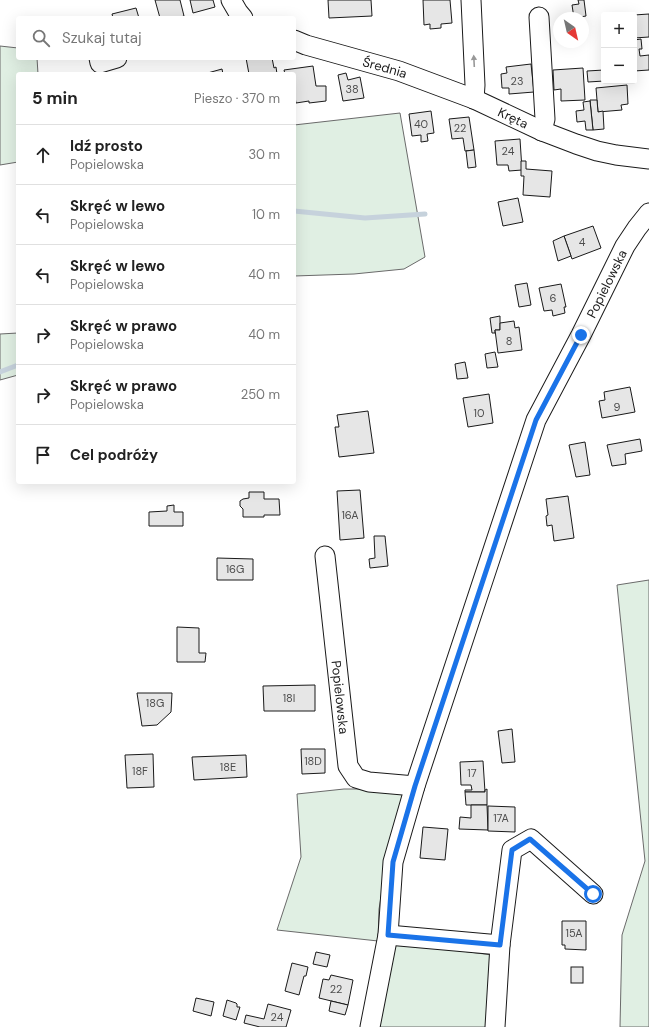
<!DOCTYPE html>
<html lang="pl">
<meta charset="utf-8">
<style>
:root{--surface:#fff;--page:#f6f6f6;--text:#222;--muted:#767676;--line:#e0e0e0}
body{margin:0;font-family:"DM Sans",sans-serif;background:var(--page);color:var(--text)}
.controls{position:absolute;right:12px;top:12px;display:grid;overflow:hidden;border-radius:4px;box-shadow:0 4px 16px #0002}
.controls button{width:36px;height:36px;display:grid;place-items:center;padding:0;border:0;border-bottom:1px solid var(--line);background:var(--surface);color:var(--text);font:20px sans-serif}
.compass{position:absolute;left:553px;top:12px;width:36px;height:36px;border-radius:50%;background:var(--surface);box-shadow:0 4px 16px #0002;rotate:146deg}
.stop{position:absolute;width:12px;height:12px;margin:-9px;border:3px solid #1a73e8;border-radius:50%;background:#fff}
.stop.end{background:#1a73e8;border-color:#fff;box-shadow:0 1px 4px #0008}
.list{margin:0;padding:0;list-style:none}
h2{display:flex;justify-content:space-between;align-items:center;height:52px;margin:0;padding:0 16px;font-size:17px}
h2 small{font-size:13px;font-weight:400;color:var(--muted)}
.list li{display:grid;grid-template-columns:26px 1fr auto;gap:12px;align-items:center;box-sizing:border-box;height:60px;padding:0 16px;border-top:1px solid var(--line)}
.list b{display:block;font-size:15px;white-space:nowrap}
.list p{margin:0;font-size:13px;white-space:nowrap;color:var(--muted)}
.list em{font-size:13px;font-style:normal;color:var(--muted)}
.icon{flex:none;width:22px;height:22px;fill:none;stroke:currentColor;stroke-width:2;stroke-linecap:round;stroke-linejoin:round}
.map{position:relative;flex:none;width:649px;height:1027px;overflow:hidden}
.search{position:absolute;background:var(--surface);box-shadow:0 4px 16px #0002;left:16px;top:16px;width:280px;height:44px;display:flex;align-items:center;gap:10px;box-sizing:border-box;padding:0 14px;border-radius:4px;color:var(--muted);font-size:15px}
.panel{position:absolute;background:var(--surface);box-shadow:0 4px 16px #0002;left:16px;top:72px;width:280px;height:412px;border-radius:4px}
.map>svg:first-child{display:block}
.green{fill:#e0efe3;stroke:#6a6a6a}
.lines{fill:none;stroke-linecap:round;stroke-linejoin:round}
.stream{stroke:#c6d2dc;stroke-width:5}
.building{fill:#e6e6e6;stroke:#1a1a1a}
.minor-casing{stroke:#1a1a1a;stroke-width:21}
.minor{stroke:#fff;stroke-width:19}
.oneway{fill:#989898}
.route{stroke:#1a73e8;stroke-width:5}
.labels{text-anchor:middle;stroke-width:3;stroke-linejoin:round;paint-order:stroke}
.number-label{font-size:11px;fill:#4d4d4d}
.street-label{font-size:13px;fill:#1a1a1a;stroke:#fff}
</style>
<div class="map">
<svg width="649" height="1027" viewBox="0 0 649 1027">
<rect width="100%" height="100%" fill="#fff"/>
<g class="green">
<path d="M0,46L18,48V58H37L38,74H18V162L0,165Z"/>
<path d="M400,113L425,257L404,269L354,274L294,276V125Z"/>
<path d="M18,333V375L0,380V334Z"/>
<path d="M649,580V1027H620L622,935L645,861L617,585Z"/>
<path d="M344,789H389L405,793L388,855L379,909L378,941L277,930L301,857L297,794Z"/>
<path d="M393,942L492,955L491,1027H377Z"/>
</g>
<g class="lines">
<g class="stream">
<path d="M294,211L365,218L425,214"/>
<path d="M0,372L18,365"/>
</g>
</g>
<g class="building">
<path d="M155,0H180L184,16L177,18H160Z"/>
<path d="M190,0H213L215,7L193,13Z"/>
<path d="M328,0H371L372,16L329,18Z"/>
<path d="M423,0H450L452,23L441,24V28L430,29V24L424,25Z"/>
<path d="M578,0H584L586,16L574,18L572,5L579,4Z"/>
<path d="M136,8L139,18H113L112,14Z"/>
<path d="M649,14V37L634,38V15Z"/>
<path d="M641,39L642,49H639L640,56L649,55V70L634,71V40Z"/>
<path d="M246,58H272L274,68L276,67L277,74H249Z"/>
<path d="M531,64L534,92L509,94V88H502L501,74L507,73L506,67Z"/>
<path d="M313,66L316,86H326V101L309,103V101L296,103L294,91V74H285L284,70Z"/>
<path d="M583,68L585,100L561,101V89L554,90L553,70Z"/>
<path d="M222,69L223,74H204Z"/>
<path d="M604,70V81L588,82L587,71Z"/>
<path d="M346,73L348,80L360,77L364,98L343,101L338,75Z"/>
<path d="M627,85L628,104L621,105L622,110L598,112L596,88Z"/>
<path d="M590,100H597L598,112L603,111L604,129L593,130Z"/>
<path d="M590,101L593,130H586L585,121L577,122L576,111L584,110L583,102Z"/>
<path d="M431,111L434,133L427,134L428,141L421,142V135L412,136L409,114Z"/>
<path d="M469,117L474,150L465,151L463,138L452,139L449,119Z"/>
<path d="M520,139L522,170L509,171L508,165H497L495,141Z"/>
<path d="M474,150L476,167L468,168L466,151Z"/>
<path d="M521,161H526V169L552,171L550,197L523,195L524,176H521Z"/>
<path d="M518,198L523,222L503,226L498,202Z"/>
<path d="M593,226L601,248L572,259L564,236Z"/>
<path d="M564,236L571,256L558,261L553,241Z"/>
<path d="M527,283L531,305L519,307L515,285Z"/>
<path d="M561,284L566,307H564L565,313L553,316L552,310L544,311L539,288Z"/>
<path d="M500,316V330H495V333H492L490,318Z"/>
<path d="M514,321L515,328L519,327L522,350L498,353L495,330H500V323Z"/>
<path d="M495,352L498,367L487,368L485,354Z"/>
<path d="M465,362L468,378L457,379L455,364Z"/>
<path d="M630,387L635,412L602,418L599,401L605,400L604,392Z"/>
<path d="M489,394L493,423L468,427L463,398Z"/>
<path d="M368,411L374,453L339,457L335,427H339L337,415Z"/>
<path d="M640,439L642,451L625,454L626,464L612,466L607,445Z"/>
<path d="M585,442L590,475L576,477L569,445Z"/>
<path d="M360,490L364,538L340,540L337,491Z"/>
<path d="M249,492H264V499H279L280,515H264V517H243V509L240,506V501L243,499L249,498Z"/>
<path d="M568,496L574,538L554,541L552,525L547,526L546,516L548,515L546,499Z"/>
<path d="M174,505V512H183V526H149V512L167,511V506Z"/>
<path d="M374,536H385L388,566L370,568L369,559L375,558Z"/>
<path d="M217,558L253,559V580H217Z"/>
<path d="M177,627L199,628V653H206L205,662H177Z"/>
<path d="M315,685V711H264L263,686Z"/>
<path d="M137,693H172L171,712L157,725L142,726Z"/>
<path d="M512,729L515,762L502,763L498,731Z"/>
<path d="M301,749H325V773L302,774Z"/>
<path d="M153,754L154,787L127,788L125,755Z"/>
<path d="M246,755L247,777L194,780L192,757Z"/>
<path d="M483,761L485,792H465V790H472L471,785H461L460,762Z"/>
<path d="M487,789V805H466L465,792H485V790Z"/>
<path d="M471,805H487L488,830L459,829L460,817L471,818Z"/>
<path d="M488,806L515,807V832L488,831Z"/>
<path d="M423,827L448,829L445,860L420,858Z"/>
<path d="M562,921H586V950L565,949V945H562Z"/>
<path d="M316,952L330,955L327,967L313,964Z"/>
<path d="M292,963L308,967L306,976H304L299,995L285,991Z"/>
<rect x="571" y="967" width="12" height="16"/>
<path d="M331,975L353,980L348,1005L319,998L323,979L329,980Z"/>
<path d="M196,998L214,1002L211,1016L193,1011Z"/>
<path d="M227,1000L236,1003L237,1004V1007H240L236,1020L223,1016Z"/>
<path d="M331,1001L348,1005L345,1015L329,1011Z"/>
<path d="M268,1004L291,1010L286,1027H260L244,1023L246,1015L264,1019Z"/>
</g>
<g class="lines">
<defs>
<g id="minor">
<path d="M231,0L238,12L243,18"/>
<path d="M471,0L475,85L474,99"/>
<path d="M539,17L545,119L542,131"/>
<path id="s1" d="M294,40L306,45L399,71L474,99L542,131L576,144L597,151L616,155L649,159"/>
<path d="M99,58L100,63L117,58"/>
<path id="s2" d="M325,556L348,766L356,778L369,782L415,786"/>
<path d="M388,935L500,945"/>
<path id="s3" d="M370,1027L388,935L393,862L415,786L536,420L581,335L625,246L637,228L649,213"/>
<path d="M495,1027L500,945L512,850L531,839L593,894"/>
</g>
</defs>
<use href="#minor" class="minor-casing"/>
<use href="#minor" class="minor"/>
</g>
<defs><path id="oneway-solid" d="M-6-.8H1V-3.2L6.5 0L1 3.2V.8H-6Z"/></defs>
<use class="oneway" href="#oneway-solid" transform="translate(474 61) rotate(-93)"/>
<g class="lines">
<path class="route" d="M581,335L536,420L415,786L393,862L388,935L500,945L512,850L530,839L593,894"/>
</g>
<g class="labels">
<g class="number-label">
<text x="517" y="85">23</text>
<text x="352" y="93">38</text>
<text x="421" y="128">40</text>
<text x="460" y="132">22</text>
<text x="508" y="155">24</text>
<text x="582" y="246">4</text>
<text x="553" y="302">6</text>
<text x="509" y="345">8</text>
<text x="617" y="411">9</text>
<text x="479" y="417">10</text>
<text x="350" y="519">16A</text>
<text x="235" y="573">16G</text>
<text x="289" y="702">18I</text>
<text x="155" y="707">18G</text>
<text x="313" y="765">18D</text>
<text x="228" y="771">18E</text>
<text x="140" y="775">18F</text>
<text x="472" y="777">17</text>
<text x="501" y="822">17A</text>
<text x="574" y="937">15A</text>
<text x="336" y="993">22</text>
<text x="277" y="1021">24</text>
</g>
<g class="street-label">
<text dy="5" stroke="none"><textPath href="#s1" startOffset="95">Średnia</textPath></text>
<text dy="5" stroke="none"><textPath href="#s1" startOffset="233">Kręta</textPath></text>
<text dy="5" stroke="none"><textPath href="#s3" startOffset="785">Popielowska</textPath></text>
<text dy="5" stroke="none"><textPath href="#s2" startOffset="142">Popielowska</textPath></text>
</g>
</g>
</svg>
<div class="controls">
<button>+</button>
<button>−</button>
</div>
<svg class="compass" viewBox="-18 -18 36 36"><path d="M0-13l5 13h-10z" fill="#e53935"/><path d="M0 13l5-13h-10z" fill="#767676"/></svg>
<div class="stop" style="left:593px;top:894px"></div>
<div class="stop end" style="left:581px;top:335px"></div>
<div class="search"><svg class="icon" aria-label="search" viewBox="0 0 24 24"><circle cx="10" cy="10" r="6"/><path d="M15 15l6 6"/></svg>Szukaj tutaj</div>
<section class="panel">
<h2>5 min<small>Pieszo · 370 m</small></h2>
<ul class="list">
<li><svg class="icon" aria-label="ahead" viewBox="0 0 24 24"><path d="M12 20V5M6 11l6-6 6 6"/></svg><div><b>Idź prosto</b><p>Popielowska</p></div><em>30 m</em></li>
<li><svg class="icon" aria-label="left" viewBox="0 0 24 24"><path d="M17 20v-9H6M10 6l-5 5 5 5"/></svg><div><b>Skręć w lewo</b><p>Popielowska</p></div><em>10 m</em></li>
<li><svg class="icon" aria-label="left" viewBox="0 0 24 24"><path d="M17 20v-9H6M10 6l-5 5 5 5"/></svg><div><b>Skręć w lewo</b><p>Popielowska</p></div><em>40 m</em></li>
<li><svg class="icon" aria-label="right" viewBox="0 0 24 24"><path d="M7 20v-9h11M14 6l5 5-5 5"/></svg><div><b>Skręć w prawo</b><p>Popielowska</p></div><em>40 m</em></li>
<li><svg class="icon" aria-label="right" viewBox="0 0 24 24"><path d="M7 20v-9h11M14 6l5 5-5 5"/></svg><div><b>Skręć w prawo</b><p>Popielowska</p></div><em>250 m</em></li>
<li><svg class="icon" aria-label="arrive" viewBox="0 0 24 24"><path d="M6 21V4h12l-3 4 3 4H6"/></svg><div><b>Cel podróży</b></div></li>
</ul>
</section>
</div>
